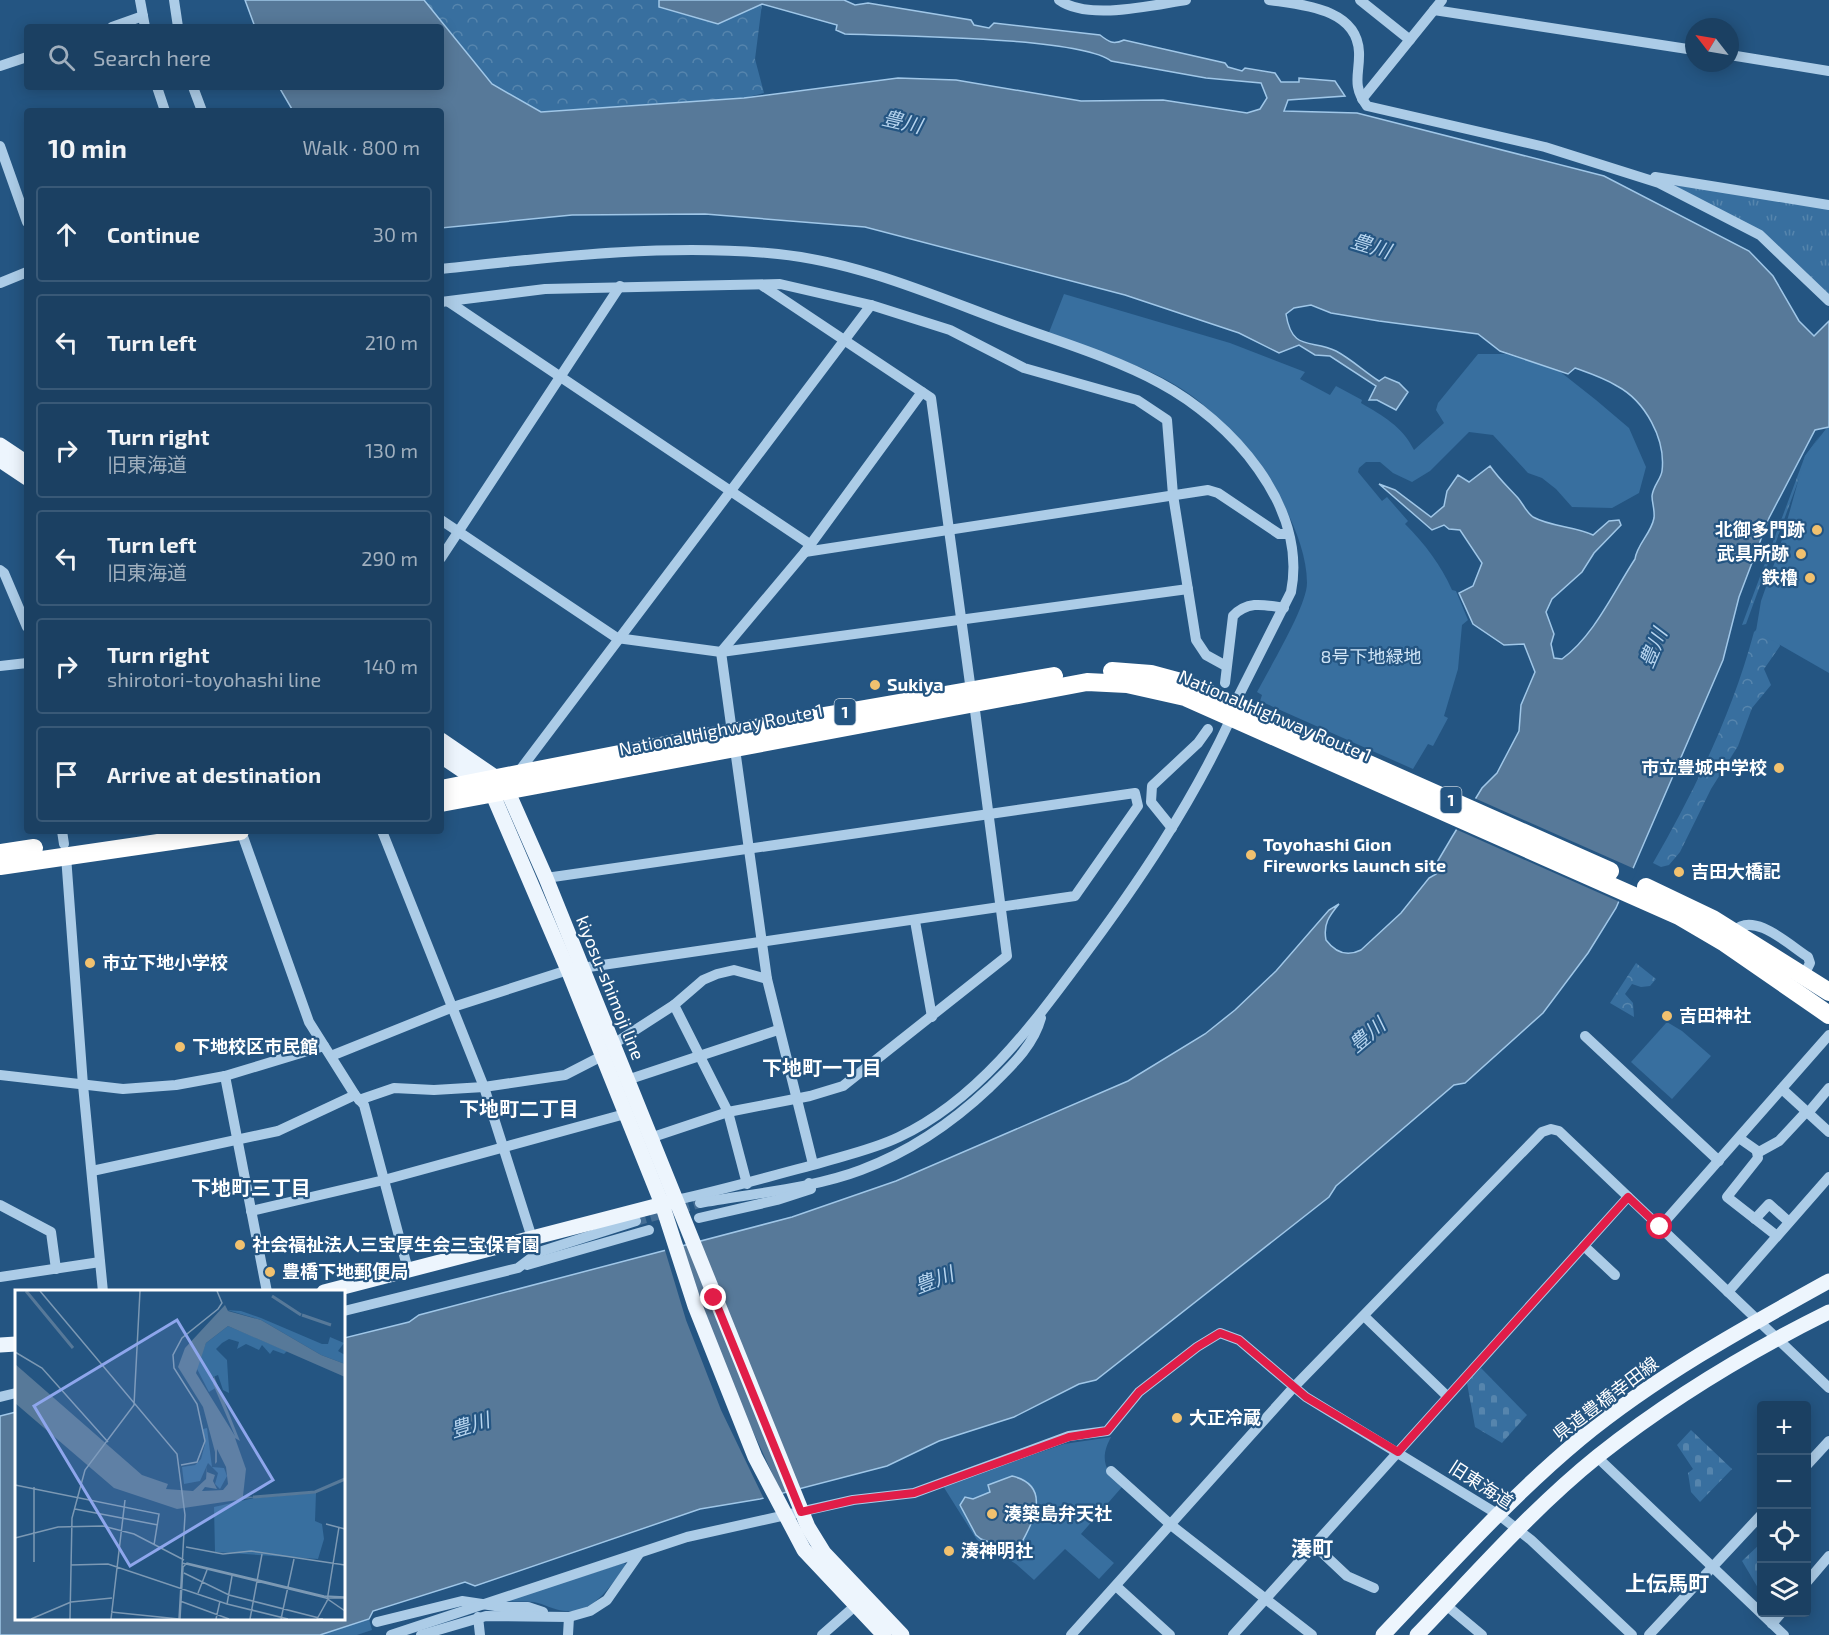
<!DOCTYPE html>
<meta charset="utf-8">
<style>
:root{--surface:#1b4062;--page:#284b6b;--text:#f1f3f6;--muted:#a0afbe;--line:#395977}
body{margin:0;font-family:"Exo 2","Noto Sans JP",sans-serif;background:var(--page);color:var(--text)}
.controls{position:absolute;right:18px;bottom:18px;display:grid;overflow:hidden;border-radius:6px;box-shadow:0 3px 15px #0003}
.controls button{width:54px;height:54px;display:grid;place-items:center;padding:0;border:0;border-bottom:2px solid var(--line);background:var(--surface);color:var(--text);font:30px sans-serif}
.compass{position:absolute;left:1685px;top:18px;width:54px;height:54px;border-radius:50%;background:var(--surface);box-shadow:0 3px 15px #0003;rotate:301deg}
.stop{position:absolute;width:18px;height:18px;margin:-14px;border:4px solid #e11d48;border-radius:50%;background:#fff}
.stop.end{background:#e11d48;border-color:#fff;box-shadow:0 2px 6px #0008}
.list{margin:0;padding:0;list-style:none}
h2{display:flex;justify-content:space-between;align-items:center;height:78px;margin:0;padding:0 24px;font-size:26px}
h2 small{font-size:20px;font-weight:400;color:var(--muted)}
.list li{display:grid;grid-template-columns:39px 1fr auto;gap:18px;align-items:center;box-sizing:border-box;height:96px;margin:0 12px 12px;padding:0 12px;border:2px solid var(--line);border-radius:6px}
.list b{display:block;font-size:22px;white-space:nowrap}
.list p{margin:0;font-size:20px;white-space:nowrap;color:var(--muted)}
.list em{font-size:20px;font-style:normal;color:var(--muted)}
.icon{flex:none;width:33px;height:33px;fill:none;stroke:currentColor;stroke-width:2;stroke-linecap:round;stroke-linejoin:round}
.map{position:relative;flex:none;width:1829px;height:1635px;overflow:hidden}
.search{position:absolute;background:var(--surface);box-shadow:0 3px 15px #0003;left:24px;top:24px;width:420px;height:66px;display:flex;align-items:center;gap:15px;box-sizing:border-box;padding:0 21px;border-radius:6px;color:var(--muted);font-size:22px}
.panel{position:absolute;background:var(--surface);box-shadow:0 3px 15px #0003;left:24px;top:108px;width:420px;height:726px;border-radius:6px}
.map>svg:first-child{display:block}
.grass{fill:url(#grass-tufts)}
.forest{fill:url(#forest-crowns)}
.cemetery{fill:url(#cemetery-stones)}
.park{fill:#386f9f}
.water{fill:#577999;stroke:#a0c7e8;stroke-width:1.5}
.pier{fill:#245582}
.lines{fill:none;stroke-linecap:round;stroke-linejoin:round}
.minor-tunnel{stroke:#456e95;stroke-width:10;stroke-dasharray:10 5;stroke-linecap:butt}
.minor{stroke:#accce7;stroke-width:10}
.major{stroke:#edf5fd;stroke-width:15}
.highway{stroke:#fff;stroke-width:18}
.route{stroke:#e11d48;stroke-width:8}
.poi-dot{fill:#f1c16f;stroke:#245582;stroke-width:2}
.labels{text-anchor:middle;stroke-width:4.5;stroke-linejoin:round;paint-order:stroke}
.shield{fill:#245582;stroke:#bdccda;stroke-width:1.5}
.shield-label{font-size:16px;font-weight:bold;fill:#fff}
.poi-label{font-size:18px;font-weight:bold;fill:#fff;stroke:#245582;text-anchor:start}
.park-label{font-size:18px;fill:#cfe4f6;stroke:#245582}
.street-label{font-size:18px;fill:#fff;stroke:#245582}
.water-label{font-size:20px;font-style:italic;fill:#b7d5ef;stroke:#245582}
.neighbourhood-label{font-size:20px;font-weight:bold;fill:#fff;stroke:#245582}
.quarter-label{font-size:21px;font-weight:bold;fill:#fff;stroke:#245582}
.inset-river{fill:none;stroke:#577999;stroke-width:3}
.inset-road{fill:none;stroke:#7c99b4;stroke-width:1.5}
.view{fill:#8ea6ec;fill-opacity:0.15;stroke:#8ea6ec;stroke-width:3}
.inset-edge{fill:none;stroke:#fff;stroke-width:3}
</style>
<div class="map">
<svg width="1829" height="1635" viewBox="0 0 1829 1635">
<defs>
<pattern id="grass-tufts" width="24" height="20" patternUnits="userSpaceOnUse" patternTransform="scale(1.5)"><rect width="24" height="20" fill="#386f9f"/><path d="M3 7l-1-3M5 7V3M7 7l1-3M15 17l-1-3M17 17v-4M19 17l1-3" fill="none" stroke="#5685ad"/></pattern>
<pattern id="forest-crowns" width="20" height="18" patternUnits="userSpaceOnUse" patternTransform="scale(1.5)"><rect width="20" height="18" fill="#386f9f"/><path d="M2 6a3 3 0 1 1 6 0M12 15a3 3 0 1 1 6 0" fill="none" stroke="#5685ad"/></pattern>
<pattern id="cemetery-stones" width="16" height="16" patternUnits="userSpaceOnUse" patternTransform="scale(1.5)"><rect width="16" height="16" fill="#386f9f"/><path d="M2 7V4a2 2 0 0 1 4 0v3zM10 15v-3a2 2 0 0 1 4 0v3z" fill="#5685ad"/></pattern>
</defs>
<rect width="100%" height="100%" fill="#245582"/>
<path class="grass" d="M1659,183L1829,207V301L1760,235Z"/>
<g class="forest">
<path d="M424,0H659L660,8L718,24L762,4L755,59L764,93L744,98L541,112L492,84Z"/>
<path d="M1821,434L1808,454L1746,624L1742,625L1805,456Z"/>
<path d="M1759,627L1779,640L1780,646L1764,669L1771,685L1752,708L1738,746L1711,789L1680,852L1669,865L1661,867L1653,863C1695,790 1732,714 1754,632Z"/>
<path d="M1636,963L1656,979L1650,986L1641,987L1632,984L1625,994L1633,1003L1634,1017L1610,1003Z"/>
</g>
<g class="cemetery">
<path d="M1481,1368L1527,1415L1502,1443L1475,1427L1467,1383Z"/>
<path d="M1691,1430L1732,1469L1700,1502L1691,1492L1688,1473L1693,1469L1677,1445Z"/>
<path d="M1761,1543V1593L1742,1561Z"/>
</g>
<g class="park">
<path d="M1064,294L1230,343L1305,372L1300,379L1330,395L1336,386L1362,400L1361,403C1383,416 1402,426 1414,450L1444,423L1436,410L1438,403L1478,354H1506L1558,370L1596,400L1629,428L1646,467L1639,493L1612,508L1572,507L1556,489L1542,478L1528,473L1493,435L1469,432L1430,471L1412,482L1393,473L1380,462H1366L1359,468L1358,472L1382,501L1387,497L1408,521L1405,524C1425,544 1441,565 1452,590L1456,591L1468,620L1462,625L1458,669L1444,716L1448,718L1433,746L1428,744L1413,769L1260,701L1262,695L1257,692C1269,669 1307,606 1307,583C1307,552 1291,518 1277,491C1255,464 1233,435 1209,410C1166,369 1102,354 1048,335Z"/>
<path d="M1829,425V673L1756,631L1761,601L1779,550L1805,456Z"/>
<path d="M1667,1022L1682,1031L1711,1056L1672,1099L1631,1062Z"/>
<path d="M1111,1437C1099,1459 1105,1471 1122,1487L1081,1534L1114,1563L1099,1579L1065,1549L1034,1580L1016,1564L977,1540L943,1486L1064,1444Z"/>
<path d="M624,1563L626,1565C612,1584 593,1615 565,1611C554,1610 544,1604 534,1602C525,1601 515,1602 505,1601Z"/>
<path d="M369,1619L372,1630L357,1635H320Z"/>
</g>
<g class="water">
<path d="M245,0H424L492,84L541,112L744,98L898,78L956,80L1081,101L1163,100L1247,113L1260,109L1267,98L1261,83L1206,78L1111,61C1080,37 894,36 845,34L836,30L837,25L762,4L718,24L659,7V0H844L855,5L868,3L971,20L974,25L989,28L994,23L1100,35C1109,42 1113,45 1124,40L1225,63L1228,67L1242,71L1245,68L1275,73L1281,82H1299V78L1335,81L1345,96L1288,100L1284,111L1357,113L1604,176L1749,251L1773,276L1799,321L1814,336L1829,321V427L1815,430L1769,518L1739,597L1723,660L1616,908L1588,953L1543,1013L1465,1083L1454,1085L1336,1186L1329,1197L1096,1380L1079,1384L1014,1417L939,1441L887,1466L760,1499L700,1509L475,1586L465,1582L373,1611L369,1619L320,1635H0V1416L16,1412V1618H344V1338L409,1322L419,1315L792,1217L896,1181L1128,1081L1205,1034L1235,1010L1276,971L1329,910L1339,904C1329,916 1323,924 1326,940C1335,952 1347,957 1361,950L1401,913L1429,878L1436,874V864L1452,837L1482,788L1497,773L1519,731L1521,705L1535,672L1524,644L1504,645L1473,624L1459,593L1473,586L1482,563L1460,530L1449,529L1444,525L1432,530L1379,484L1395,490L1431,517L1444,506L1447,491L1458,475L1469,482L1490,466C1499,479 1508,487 1518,498C1523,504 1527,513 1533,517C1551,527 1574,526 1593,535L1609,521L1619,520L1621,525L1594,553L1582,572L1552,599L1546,612L1554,634L1551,644L1554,658L1562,659C1594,636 1614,591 1635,559C1637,544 1651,534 1654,518C1655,510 1652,503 1652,496C1653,486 1661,479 1662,471C1666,439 1645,401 1617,386C1604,378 1589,373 1575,368L1568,374L1500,351L1478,334L1379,321L1331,313L1311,305L1294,308L1286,314C1292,352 1311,339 1336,351C1351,359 1365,372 1379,381L1385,377L1399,383L1408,392L1396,410L1377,400H1369L1376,386L1330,356L1315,355L1299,345L1279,353L1239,333L1125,295L865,227L705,214L572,215L441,228V111H293L279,87H441V27H255Z"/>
<path d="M1012,1476C1054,1486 1032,1525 1018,1549L1014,1555L1007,1558L997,1545L981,1539L976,1535L960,1505L965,1497L973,1499L990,1492L988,1485Z"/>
</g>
<g class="pier">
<path d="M1472,797L1637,870L1622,903L1453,828Z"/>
<path d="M682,1243L702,1307L738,1399L783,1497L765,1501L721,1410L686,1320L664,1247Z"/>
</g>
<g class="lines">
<path class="minor-tunnel" d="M636,1221L700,1203"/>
<g class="minor">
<path d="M140,0L145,27"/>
<path d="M174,0L178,27"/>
<path d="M1059,0C1088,21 1153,5 1186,0"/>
<path d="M1269,0C1302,5 1357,8 1359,52C1360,74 1351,84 1367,106L1545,147L1659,183L1760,235L1829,301"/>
<path d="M1360,0L1410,40"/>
<path d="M1434,10L1694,50"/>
<path d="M112,27L143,16"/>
<path d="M1730,55L1829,71"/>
<path d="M0,66L27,57"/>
<path d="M157,87L165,111"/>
<path d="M193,87L202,111"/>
<path d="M1362,99L1442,0"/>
<path d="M0,146L27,222"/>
<path d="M1655,177L1829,205"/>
<path d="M441,269C552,257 666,243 778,254C856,262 928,293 1000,320C1053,340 1110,356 1160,383C1231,421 1308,506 1291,592L1235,703"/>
<path d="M0,283L27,272"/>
<path d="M763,286L931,398L971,691"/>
<path d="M441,302L545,289L780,284L871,305L950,330L1024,368L1137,400L1167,420L1173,495L1196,640L1206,655L1226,666"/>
<path d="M449,302L811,545"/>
<path d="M441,520L617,638L721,652L1188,589"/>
<path d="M805,552L1208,490L1218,493L1279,534H1288"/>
<path d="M441,558L620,286"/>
<path d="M0,570L4,573L27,627"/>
<path d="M0,666L27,663"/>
<path d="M1225,683L1233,616C1248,600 1265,605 1284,608"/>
<path d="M732,732L721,652L805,552L922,392"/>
<path d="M735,749L767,979L813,1164"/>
<path d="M517,774L871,305"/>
<path d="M1172,828L1151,802L1152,786L1198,743L1208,729"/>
<path d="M62,831L64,844"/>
<path d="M241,831L309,1022L355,1095L364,1105L408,1270"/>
<path d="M382,831L484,1087L532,1238"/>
<path d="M66,856L83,1085L103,1292"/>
<path d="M915,921L932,1017"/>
<path d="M1734,931C1754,911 1789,945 1808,957L1810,963L1804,975"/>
<path d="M674,1005L728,1112L747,1184"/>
<path d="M1585,1036L1719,1161"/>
<path d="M612,1045L674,1005L703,980L717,974L734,970L767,979"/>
<path d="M331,1056L453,1007L568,970L1075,896L1138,806L1135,793L546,878"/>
<path d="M0,1075L123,1089L176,1085L225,1076L324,1046"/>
<path d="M225,1076L267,1292"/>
<path d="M627,1080L778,1030"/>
<path d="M1782,1089L1829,1132"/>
<path d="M359,1100L394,1088L434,1090L484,1087L565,1075L602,1056"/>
<path d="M1808,1113L1829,1088"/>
<path d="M650,1138L728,1112L810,1096L843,1086L1007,956L974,703"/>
<path d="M1739,1138L1759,1152L1779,1141L1806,1112"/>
<path d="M1757,1152L1758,1158L1727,1197L1777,1236"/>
<path d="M92,1171L278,1131L355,1095"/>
<path d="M676,1200C722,1190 767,1177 813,1165C842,1156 872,1150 899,1137C976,1101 1031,1027 1080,961C1137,885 1191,805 1231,718"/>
<path d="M700,1203C750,1194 814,1188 861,1170C909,1152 953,1122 990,1087C1010,1067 1033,1047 1041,1018"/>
<path d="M0,1205L51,1232L56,1269"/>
<path d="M251,1211L384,1180L625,1114"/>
<path d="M699,1218L777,1200L811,1189L809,1183"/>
<path d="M1755,1219L1769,1204L1789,1222"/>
<path d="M1660,1227L1829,1035"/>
<path d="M1584,1246L1615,1275"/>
<path d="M527,1265L649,1230"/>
<path d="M0,1277L100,1262"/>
<path d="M1728,1292L1829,1177"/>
<path d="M344,1311L518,1268L539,1252L636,1221"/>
<path d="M1364,1316L1447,1396"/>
<path d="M0,1397L16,1393"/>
<path d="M1597,1457L1784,1635"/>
<path d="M1806,1466L1829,1441"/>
<path d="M1111,1471L1171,1525L1312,1635"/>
<path d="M1314,1545L1347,1576L1374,1588"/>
<path d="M1806,1583L1829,1556"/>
<path d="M1116,1586L1170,1635"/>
<path d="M1446,1605L1482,1635"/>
<path d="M478,1617L480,1635"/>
<path d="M377,1622L462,1601L502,1607H528L543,1612"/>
<path d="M1772,1624L1782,1612"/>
<path d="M391,1635L687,1537L853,1500L914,1493L1069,1436L1107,1431L1139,1392L1197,1347L1220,1333L1239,1340L1306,1397L1499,1515L1531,1540L1632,1635"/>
<path d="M421,1635L486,1616L569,1617L590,1611L607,1600L639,1554"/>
<path d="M568,1635L569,1617"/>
<path d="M822,1635L855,1606"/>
<path d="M1071,1635L1293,1388L1542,1132L1551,1129L1559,1131L1829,1388"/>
<path d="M1233,1635L1628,1197"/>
<path d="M1649,1635L1762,1514"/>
</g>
<g class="major">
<path d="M0,445L27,463"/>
<path d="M0,460L27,478"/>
<path d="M441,740L498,779L508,792L546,878L808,1527L824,1553L902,1635"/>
<path d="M441,756L481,783L493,795L568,970L662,1204L695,1306L755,1457L804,1550L884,1635"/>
<path d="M324,1292L671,1202"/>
<path d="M0,1345L16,1344"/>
<path d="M1383,1635C1446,1569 1509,1498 1580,1439C1655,1377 1744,1328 1829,1281"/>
<path d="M1417,1635C1475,1575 1532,1509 1598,1456C1669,1400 1748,1352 1829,1312"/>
</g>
<g class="highway">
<path d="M1112,671L1151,674L1188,684L1610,871"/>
<path d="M441,789L732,732L1054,676"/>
<path d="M441,803L1087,682L1127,684L1185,697L1679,916L1725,943L1829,1015"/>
<path d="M0,853L34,848"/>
<path d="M0,866L240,831"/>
<path d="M1646,887L1713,919L1829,992"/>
</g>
</g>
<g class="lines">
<path class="route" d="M714,1298L801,1512L853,1500L914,1493L1069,1437L1107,1431L1139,1392L1197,1347L1220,1333L1239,1340L1306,1397L1398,1452L1628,1197L1660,1227"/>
</g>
<g class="poi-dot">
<circle cx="1817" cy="530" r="6"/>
<circle cx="1801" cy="554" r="6"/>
<circle cx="1810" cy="578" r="6"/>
<circle cx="875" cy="685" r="6"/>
<circle cx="1779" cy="768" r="6"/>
<circle cx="1251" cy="855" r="6"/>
<circle cx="1679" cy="872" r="6"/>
<circle cx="90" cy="963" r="6"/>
<circle cx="1667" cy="1016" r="6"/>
<circle cx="180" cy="1047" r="6"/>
<circle cx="240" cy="1245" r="6"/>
<circle cx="270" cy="1272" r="6"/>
<circle cx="1177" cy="1418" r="6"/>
<circle cx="992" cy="1514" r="6"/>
<circle cx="949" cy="1551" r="6"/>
</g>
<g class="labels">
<g class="shield">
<rect x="834.5" y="699" width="21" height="26" rx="4.5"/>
<rect x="1440.5" y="787" width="21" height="26" rx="4.5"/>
</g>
<g class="shield-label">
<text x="845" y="718">1</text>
<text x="1451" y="806">1</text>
</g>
<g class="poi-label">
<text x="1805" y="536" text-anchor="end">北御多門跡</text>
<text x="1789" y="560" text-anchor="end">武具所跡</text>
<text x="1798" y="584" text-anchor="end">鉄櫓</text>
<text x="887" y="691">Sukiya</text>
<text x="1767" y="774" text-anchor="end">市立豊城中学校</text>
<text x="1263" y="851">Toyohashi Gion<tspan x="1263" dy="21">Fireworks launch site</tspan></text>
<text x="1691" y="878">吉田大橋記</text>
<text x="102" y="969">市立下地小学校</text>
<text x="1679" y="1022">吉田神社</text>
<text x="192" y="1053">下地校区市民館</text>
<text x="252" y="1251">社会福祉法人三宝厚生会三宝保育園</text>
<text x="282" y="1278">豊橋下地郵便局</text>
<text x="1189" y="1424">大正冷蔵</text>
<text x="1004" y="1520">湊築島弁天社</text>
<text x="961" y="1557">湊神明社</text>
</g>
<g class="park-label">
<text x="1371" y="663">8号下地緑地</text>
</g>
<g class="street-label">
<text transform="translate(1275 716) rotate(23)" y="6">National Highway Route 1</text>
<text transform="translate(721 730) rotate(-11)" y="6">National Highway Route 1</text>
<text transform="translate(610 988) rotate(68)" y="6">kiyosu-shimoji line</text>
<text transform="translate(1606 1399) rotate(-37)" y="6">県道豊橋幸田線</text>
<text transform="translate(1481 1485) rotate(33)" y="6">旧東海道</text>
</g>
<g class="water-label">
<text transform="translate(902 122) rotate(13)" y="7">豊川</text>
<text transform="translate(1371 246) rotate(17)" y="7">豊川</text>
<text transform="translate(1653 648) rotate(-67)" y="7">豊川</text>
<text transform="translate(1367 1035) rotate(-40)" y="7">豊川</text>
<text transform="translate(934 1280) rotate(-21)" y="7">豊川</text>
<text transform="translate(470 1425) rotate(-17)" y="7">豊川</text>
</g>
<g class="neighbourhood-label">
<text x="822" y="1075">下地町一丁目</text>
<text x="519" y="1116">下地町二丁目</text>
<text x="251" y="1195">下地町三丁目</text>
</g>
<g class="quarter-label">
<text x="1312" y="1556">湊町</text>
<text x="1667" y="1591">上伝馬町</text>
</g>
</g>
<g transform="translate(15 1290)">
<rect width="330" height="330" fill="#245582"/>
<path d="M212,20L226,21L246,28L307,54H313L315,47L329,53L323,61L330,65V74L306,65L246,30ZM213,36L272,61L269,64L258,60L255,64L247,55L244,60L231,54L222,59L224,52L214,49L207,53L201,59L212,70L214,103L208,100L203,85L196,88L202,97L194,102L181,77L191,53Z" fill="#386f9f"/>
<path d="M192,138L197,177L209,178L212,186L205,199L200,194L203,183L193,173L185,191L169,194L167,177L180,175L186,169L190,154L188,139ZM301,203L300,231L307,234L309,249L303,269L200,262L199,217L239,208Z" fill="#386f9f"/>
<path d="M210,15L213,21L246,30L306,65L330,74V87L213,36L191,53L181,83L220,146L198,94L199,86L225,151L220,148L231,179L228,206L242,207L162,219L99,198L0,113V74L127,185L153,194L151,199L178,201L191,189L192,176V182L200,185L198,191L202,199L190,197L187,201L208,200L213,194L211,177L202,159V172L200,174V162L188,117L163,77L170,58Z" fill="#577999"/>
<path class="inset-river" d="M11,1L58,58M257,6L286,25M287,25L316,35M238,207L300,202L330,189"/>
<path class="inset-road" d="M25,1L162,164L170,225L164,329M0,62L27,78L93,152M166,175L182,172L190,151L182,114L159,78L158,65L167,48L203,19L207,13L202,1M0,195L144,224L139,255M19,197V272M60,219L143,235M311,234L330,239M0,248L43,237L88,236L119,244L169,270M171,257L208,264L236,261L330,275M167,273L311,308L330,321M56,275L93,274L212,314L273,329M169,283L214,305L308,329M183,303L192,280M311,308H330M165,311L214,329M56,312L97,308M212,314L217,286M96,322L164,329M16,329L56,312M55,329L57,228L70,180L119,115L125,1M96,329L110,210M165,329L168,277L172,273L309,306L330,307M201,329L205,311M235,329L247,264M266,329L279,269M302,329L312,311L324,237"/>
<path class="view" d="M162,30L258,190L115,276L19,116Z"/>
<rect width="330" height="330" class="inset-edge"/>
</g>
</svg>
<div class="controls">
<button>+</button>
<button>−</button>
<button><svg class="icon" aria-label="locate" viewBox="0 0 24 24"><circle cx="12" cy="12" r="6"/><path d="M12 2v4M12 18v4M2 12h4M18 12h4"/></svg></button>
<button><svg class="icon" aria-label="layers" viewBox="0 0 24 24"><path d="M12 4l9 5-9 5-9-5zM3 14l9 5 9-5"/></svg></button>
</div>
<svg class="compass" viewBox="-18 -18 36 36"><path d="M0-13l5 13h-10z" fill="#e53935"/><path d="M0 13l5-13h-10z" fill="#a0afbe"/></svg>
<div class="stop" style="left:1660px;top:1227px"></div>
<div class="stop end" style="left:714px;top:1298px"></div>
<div class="search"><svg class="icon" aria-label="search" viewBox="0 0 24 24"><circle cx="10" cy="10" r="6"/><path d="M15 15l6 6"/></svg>Search here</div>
<section class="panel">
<h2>10 min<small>Walk · 800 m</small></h2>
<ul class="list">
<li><svg class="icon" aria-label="ahead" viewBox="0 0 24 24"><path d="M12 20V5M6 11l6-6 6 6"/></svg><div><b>Continue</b></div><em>30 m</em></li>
<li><svg class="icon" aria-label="left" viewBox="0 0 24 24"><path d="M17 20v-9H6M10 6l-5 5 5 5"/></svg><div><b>Turn left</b></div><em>210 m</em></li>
<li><svg class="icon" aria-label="right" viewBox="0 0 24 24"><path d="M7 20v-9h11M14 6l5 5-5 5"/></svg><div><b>Turn right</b><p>旧東海道</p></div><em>130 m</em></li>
<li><svg class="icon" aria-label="left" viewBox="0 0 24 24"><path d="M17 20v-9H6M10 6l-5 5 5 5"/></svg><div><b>Turn left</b><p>旧東海道</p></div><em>290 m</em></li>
<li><svg class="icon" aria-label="right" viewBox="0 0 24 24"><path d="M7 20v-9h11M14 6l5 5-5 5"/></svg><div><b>Turn right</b><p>shirotori-toyohashi line</p></div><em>140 m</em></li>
<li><svg class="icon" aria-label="arrive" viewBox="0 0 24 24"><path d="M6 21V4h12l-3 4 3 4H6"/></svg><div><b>Arrive at destination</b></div></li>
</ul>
</section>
</div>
